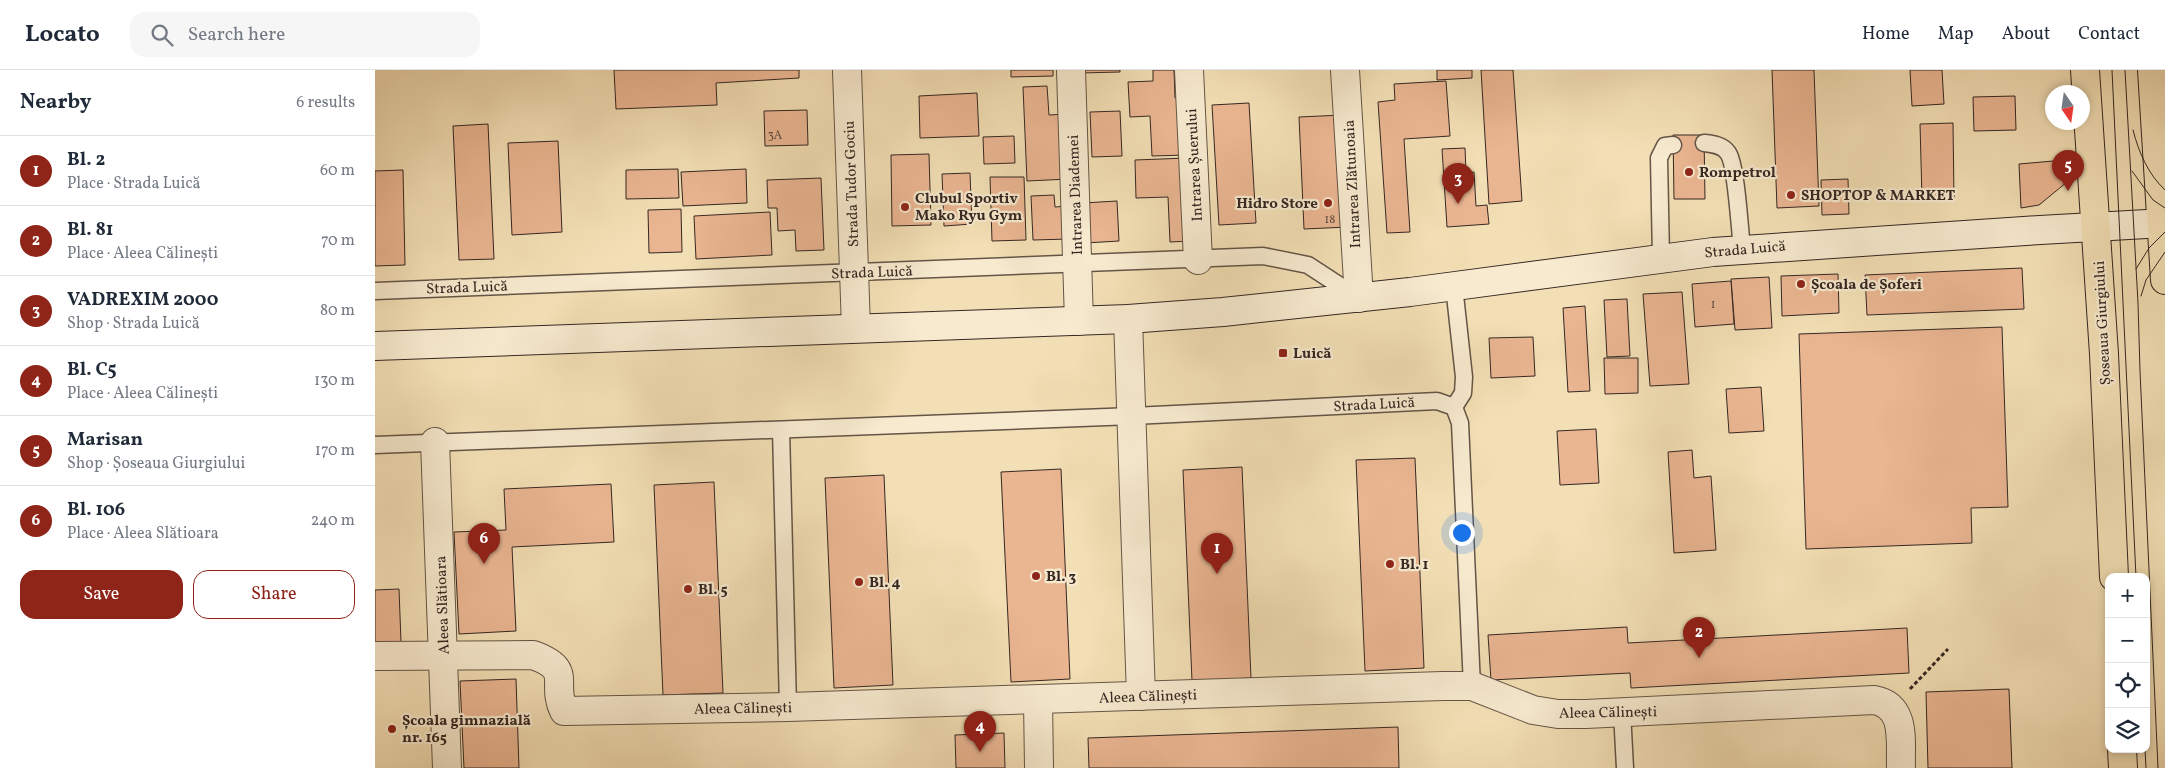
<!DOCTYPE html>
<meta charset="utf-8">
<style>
:root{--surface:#fff;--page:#f6f6f7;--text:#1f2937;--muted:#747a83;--line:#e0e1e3;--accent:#8f2418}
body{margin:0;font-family:Vollkorn,serif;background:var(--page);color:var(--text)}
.controls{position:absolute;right:15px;bottom:15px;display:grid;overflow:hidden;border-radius:10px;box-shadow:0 2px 8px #0003}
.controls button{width:45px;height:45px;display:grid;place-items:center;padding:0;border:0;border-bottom:1px solid var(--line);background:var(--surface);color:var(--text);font:25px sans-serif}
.compass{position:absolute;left:1670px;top:15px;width:45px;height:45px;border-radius:50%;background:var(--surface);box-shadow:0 2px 8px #0003;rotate:167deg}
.you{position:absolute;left:1086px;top:462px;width:18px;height:18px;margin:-12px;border:4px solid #fff;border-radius:50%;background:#1a73e8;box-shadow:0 0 0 8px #1a73e833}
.badge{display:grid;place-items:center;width:32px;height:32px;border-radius:50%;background:var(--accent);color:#fff;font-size:16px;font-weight:700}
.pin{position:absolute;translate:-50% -41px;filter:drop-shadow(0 1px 2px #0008)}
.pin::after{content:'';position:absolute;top:26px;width:18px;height:15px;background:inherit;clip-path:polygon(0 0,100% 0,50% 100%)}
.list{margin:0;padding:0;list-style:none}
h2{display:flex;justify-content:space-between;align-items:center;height:65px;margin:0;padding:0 20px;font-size:21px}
h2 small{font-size:16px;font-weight:400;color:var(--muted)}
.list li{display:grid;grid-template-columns:32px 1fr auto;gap:15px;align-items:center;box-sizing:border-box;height:70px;padding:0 20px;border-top:1px solid var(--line)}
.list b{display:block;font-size:19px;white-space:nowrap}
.list p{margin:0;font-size:16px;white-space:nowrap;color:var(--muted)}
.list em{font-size:16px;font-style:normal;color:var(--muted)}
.actions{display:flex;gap:10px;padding:15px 20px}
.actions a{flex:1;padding:11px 0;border:1px solid var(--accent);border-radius:15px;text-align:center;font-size:18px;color:var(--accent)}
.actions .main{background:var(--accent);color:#fff}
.icon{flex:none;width:28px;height:28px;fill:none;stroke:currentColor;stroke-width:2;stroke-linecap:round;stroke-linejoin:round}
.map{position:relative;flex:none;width:1790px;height:698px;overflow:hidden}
header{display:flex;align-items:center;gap:30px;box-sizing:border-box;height:70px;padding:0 25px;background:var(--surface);border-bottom:1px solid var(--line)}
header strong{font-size:24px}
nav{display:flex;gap:28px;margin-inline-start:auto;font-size:18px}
.search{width:350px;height:45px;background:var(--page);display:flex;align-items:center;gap:12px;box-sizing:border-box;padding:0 18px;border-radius:15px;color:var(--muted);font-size:19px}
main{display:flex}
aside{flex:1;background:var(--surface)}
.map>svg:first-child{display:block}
.building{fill:#eab692;stroke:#352722}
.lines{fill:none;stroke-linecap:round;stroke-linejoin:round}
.service-casing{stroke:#645547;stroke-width:19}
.minor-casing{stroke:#645547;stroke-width:30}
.secondary-casing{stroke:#352722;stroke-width:30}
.primary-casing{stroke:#352722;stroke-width:30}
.path{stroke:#352722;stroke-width:3;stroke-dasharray:4 2.5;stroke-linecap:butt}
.service{stroke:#f7eacf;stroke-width:16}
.minor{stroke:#f7eacf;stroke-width:28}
.secondary{stroke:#f7eacf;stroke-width:28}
.primary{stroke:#f3dfb5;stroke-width:28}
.tram{stroke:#352722;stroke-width:1}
.poi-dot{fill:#8f2418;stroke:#f7eacf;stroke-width:2}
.labels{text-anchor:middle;stroke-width:4.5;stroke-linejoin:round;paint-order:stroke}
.number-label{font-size:12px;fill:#624b3e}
.street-label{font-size:15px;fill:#352722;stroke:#f7eacf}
.poi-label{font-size:15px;font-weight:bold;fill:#352722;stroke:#f7eacf;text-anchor:start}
</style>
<header>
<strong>Locato</strong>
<div class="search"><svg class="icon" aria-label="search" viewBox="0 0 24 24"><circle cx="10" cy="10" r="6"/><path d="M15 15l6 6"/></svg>Search here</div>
<nav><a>Home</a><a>Map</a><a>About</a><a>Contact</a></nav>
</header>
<main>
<aside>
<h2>Nearby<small>6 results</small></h2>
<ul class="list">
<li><span class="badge">1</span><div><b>Bl. 2</b><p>Place · Strada Luică</p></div><em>60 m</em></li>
<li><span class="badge">2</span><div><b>Bl. 81</b><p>Place · Aleea Călinești</p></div><em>70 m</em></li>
<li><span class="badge">3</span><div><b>VADREXIM 2000</b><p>Shop · Strada Luică</p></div><em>80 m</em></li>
<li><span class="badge">4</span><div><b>Bl. C5</b><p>Place · Aleea Călinești</p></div><em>130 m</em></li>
<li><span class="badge">5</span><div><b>Marisan</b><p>Shop · Șoseaua Giurgiului</p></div><em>170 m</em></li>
<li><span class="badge">6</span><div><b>Bl. 106</b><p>Place · Aleea Slătioara</p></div><em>240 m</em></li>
</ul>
<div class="actions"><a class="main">Save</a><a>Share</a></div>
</aside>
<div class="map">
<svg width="1790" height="698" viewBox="0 0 1790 698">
<rect width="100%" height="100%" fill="#f3dfb5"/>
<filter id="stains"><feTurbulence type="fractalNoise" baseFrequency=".004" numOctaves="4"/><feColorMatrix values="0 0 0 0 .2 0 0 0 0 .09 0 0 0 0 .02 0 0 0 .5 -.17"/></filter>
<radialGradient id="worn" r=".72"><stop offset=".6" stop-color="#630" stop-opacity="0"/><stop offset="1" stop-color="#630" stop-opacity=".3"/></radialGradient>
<g class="building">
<path d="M239,0H424V8L341,13L342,35L241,39Z"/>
<path d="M636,0H678V6L636,7Z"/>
<path d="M705,0H745V2L705,3Z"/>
<path d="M778,0H799L800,28H810L812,85L777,86L775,46L755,47L753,12L778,11Z"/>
<path d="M1062,0H1097V8L1062,10Z"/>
<path d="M1106,0H1138L1147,131L1114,134Z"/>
<path d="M1397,0H1439L1444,136L1402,138Z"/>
<path d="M1535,0H1567L1569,34L1537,36Z"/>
<path d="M1071,11L1075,66L1029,69L1035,162L1012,163L1003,32L1020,30L1019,14Z"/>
<path d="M672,16L674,45L691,44L694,109L652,111L648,17Z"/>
<path d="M602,23L604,66L545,68L544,26Z"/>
<path d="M1640,26L1641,60L1599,61L1598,27Z"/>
<path d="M874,33L881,153L844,155L837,35Z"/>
<path d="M432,40L433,75L390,76L389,41Z"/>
<path d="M745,41L747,86L717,87L715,42Z"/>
<path d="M967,45L973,157L929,159L924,47Z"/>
<path d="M1578,53L1579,128L1547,129L1545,54Z"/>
<path d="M113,54L119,189L84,190L78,56Z"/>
<path d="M1298,65H1329L1330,129H1299Z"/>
<path d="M639,66L640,93L609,94L608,67Z"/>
<path d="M183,71L187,162L137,165L133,73Z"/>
<path d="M1090,78L1091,103L1099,102L1101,136L1112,135L1114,154L1072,157L1067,79Z"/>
<path d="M554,84L556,155L517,156L516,85Z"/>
<path d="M812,88L816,171L795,172L793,127L761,128L760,90Z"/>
<path d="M1690,90L1692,112L1664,135L1646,138L1644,94Z"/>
<path d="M303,99L304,128L251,129V100Z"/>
<path d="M371,99L372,133L308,136L306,102Z"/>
<path d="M28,100L30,195L0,196V101Z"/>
<path d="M595,103L597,154L569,156L567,104Z"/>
<path d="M615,107H649L651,170L617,171Z"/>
<path d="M446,108L449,180L421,181L420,160L403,161L402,138H393L392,110Z"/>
<path d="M1473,109L1474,144L1447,145L1446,110Z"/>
<path d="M679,125L680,137L692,136L694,169L658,170L656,126Z"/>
<path d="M742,131L744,171L710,173L708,133Z"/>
<path d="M306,139L307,182L274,183L273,140Z"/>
<path d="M395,142L397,185L321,189L319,146Z"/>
<path d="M1647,198L1649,239L1492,245L1490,205Z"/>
<path d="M1463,204L1464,243L1407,246L1406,206Z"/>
<path d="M1394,207L1397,258L1360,260L1356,209Z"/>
<path d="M1356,211L1359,254L1320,257L1317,214Z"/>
<path d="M1307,222L1314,314L1275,316L1268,224Z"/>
<path d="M1252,229L1255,286L1232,287L1229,230Z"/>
<path d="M1210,236L1215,321L1193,322L1188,238Z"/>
<path d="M1627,257L1633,437L1596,438L1597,473L1431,479L1424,264Z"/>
<path d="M1158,267L1160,306L1116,308L1114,268Z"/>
<path d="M1229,288H1263V323L1230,324Z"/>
<path d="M1386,317L1389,361L1354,363L1351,319Z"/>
<path d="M1221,359L1224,413L1185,415L1182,361Z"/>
<path d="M1317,380L1319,408L1336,406L1341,480L1299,483L1293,382Z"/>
<path d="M1040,388L1049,598L990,601L981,390Z"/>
<path d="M867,397L876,608L817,611L808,400Z"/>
<path d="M686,399L695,609L636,612L626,402Z"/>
<path d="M509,405L518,615L459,618L450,408Z"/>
<path d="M339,412L348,623L288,625L279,415Z"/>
<path d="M236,414L239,472L137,477L141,561L84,564L79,462L131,460L129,419Z"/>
<path d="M24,519L26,572L0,573V520Z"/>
<path d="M1252,557L1253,573L1532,558L1534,603L1256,618L1255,603L1116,610L1113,565Z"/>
<path d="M141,609L144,698H89L85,611Z"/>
<path d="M1634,619L1637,698H1553L1551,622Z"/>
<path d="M1023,657L1024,698H714L713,668Z"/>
<path d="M629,663L630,698H581L580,665Z"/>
</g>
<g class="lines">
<defs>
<g id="service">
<path d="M1329,73C1338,74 1348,75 1353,83C1361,93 1365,162 1367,179"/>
<path d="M1286,188L1284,88L1290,76L1298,75"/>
<path d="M0,221L888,186L933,195L982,227"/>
<path d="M1079,337L1088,323L1089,307L1079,216"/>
<path d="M406,360L413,637"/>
<path d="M0,375L758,346L1062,331L1079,337L1085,353L1097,616"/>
<path d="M1247,642L1250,698"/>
</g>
<g id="minor">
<path d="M472,0L481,258"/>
<path d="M696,0L704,251"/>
<path d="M814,0L823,190"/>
<path d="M970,0L984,228"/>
<path d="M753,249L766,626"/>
<path d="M60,372L72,698"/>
<path d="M0,586L158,585C200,600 175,613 189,641L413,637L1068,616H1097L1158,640L1183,644H1211L1499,630C1532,636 1525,671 1526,698"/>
<path d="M663,630L664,698"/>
</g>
<path id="secondary" d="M0,276L753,249L848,242L1035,222L1338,182L1665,160L1790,153"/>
<g id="primary">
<path d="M1710,0L1729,284L1739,507"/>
<path d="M1777,0L1790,210"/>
<path d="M1747,679L1748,698"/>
</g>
</defs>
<use href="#service" class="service-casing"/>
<use href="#minor" class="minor-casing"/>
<use href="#secondary" class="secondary-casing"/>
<use href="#primary" class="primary-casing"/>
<path class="path" d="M1535,619L1573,579"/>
<use href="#service" class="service"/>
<use href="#minor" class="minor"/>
<use href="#secondary" class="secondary"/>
<use href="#primary" class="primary"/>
<g class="tram">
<path d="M1737,0L1761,507"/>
<path d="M1750,0L1763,233L1765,301L1783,698"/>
<path d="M1758,60C1764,83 1773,104 1790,120"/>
<path d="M1757,101L1778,130L1790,138"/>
<path d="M1761,199L1774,178L1790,162"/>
<path d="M1766,226L1771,210L1790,182"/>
<path d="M1770,679L1771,698"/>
</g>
</g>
<g class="poi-dot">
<circle cx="1314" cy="102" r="5"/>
<circle cx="1416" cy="125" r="5"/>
<circle cx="953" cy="133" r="5"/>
<circle cx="530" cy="137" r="5"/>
<circle cx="1426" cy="214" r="5"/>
<rect x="903" y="278" width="10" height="10" rx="2.5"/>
<circle cx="1015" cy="494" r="5"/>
<circle cx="661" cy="506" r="5"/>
<circle cx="484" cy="512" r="5"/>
<circle cx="313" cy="519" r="5"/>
<circle cx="17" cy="659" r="5"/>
</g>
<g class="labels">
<g class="number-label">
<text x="400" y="69">3A</text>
<text x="955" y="153">18</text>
<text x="1338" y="238">1</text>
</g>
<g class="street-label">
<text transform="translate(819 95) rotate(-93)" y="5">Intrarea Șuerului</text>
<text transform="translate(476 114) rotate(-92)" y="5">Strada Tudor Gociu</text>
<text transform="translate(977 114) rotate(-93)" y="5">Intrarea Zlătunoaia</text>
<text transform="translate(700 125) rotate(-92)" y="5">Intrarea Diademei</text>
<text transform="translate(1370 179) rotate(-5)" y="5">Strada Luică</text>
<text transform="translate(497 202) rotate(-2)" y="5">Strada Luică</text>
<text transform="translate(92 217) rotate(-2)" y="5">Strada Luică</text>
<text transform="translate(1727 253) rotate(-93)" y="5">Șoseaua Giurgiului</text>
<text transform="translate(999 334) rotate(-3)" y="5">Strada Luică</text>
<text transform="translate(67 535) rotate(-92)" y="5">Aleea Slătioara</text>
<text transform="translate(773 626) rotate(-2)" y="5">Aleea Călinești</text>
<text transform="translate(368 638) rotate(-1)" y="5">Aleea Călinești</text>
<text transform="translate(1233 642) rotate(-1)" y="5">Aleea Călinești</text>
</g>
<g class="poi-label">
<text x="1324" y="107">Rompetrol</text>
<text x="1426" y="130">SHOPTOP &amp; MARKET</text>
<text x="540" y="133">Clubul Sportiv<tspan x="540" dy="17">Mako Ryu Gym</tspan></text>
<text x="943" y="138" text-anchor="end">Hidro Store</text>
<text x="1436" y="219">Școala de Șoferi</text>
<text x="918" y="288">Luică</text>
<text x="1025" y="499">Bl. 1</text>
<text x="671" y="511">Bl. 3</text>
<text x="494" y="517">Bl. 4</text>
<text x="323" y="524">Bl. 5</text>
<text x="27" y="655">Școala gimnazială<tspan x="27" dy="17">nr. 165</tspan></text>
</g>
</g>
<rect width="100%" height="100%" filter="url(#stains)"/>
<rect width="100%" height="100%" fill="url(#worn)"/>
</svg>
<div class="controls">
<button>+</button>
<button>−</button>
<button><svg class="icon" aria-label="locate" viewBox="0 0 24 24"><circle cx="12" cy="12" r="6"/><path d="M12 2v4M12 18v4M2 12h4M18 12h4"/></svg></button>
<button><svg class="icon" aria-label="layers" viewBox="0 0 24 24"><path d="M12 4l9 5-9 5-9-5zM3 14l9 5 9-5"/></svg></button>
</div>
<svg class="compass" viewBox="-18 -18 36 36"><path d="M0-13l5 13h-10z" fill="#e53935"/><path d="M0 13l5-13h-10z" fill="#747a83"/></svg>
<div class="you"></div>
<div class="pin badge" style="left:842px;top:504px">1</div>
<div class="pin badge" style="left:1324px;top:588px">2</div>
<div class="pin badge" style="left:1083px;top:134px">3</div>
<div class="pin badge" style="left:605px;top:682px">4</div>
<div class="pin badge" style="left:1693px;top:121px">5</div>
<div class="pin badge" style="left:109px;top:494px">6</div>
</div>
</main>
